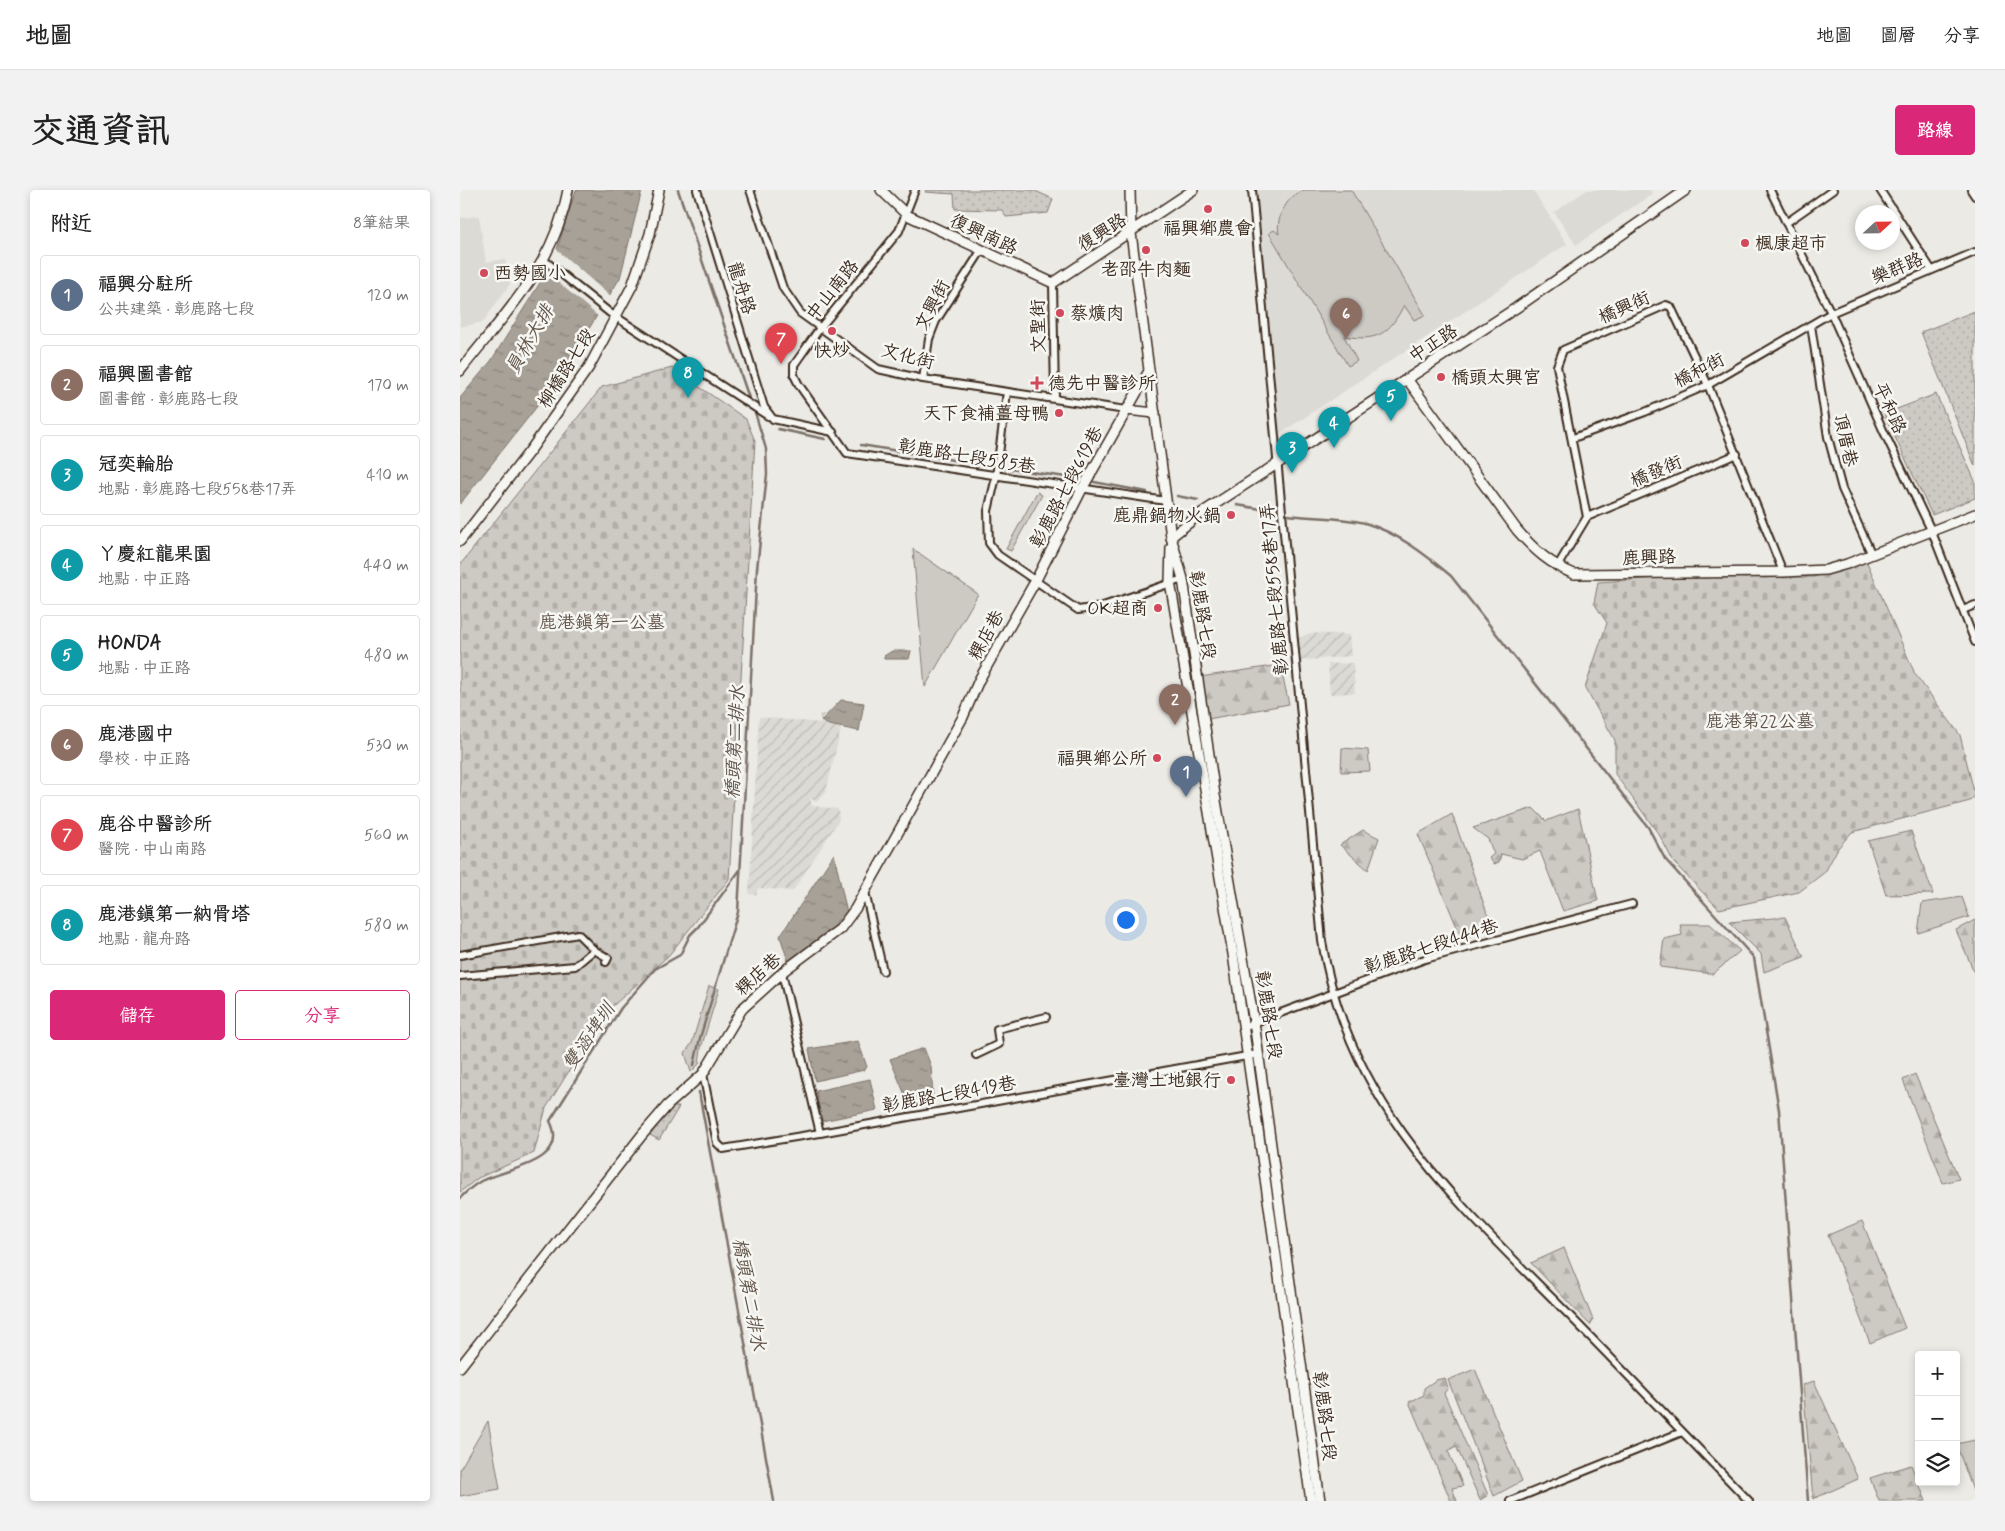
<!DOCTYPE html>
<html lang="zh-TW">
<meta charset="utf-8">
<style>
:root{--surface:#fff;--page:#f2f2f2;--text:#222;--muted:#767676;--line:#e0e0e0;--accent:#db2777}
body{margin:0;font-family:Mynerve,"LXGW WenKai TC",sans-serif;background:var(--page);color:var(--text)}
.controls{position:absolute;right:15px;bottom:15px;display:grid;overflow:hidden;border-radius:5px;box-shadow:0 2px 8px #0003}
.controls button{width:45px;height:45px;display:grid;place-items:center;padding:0;border:0;border-bottom:1px solid var(--line);background:var(--surface);color:var(--text);font:25px sans-serif}
.compass{position:absolute;left:1395px;top:15px;width:45px;height:45px;border-radius:50%;background:var(--surface);box-shadow:0 2px 8px #0003;rotate:68deg}
.you{position:absolute;left:665px;top:729px;width:18px;height:18px;margin:-12px;border:4px solid #fff;border-radius:50%;background:#1a73e8;box-shadow:0 0 0 8px #1a73e833}
.badge{display:grid;place-items:center;width:32px;height:32px;border-radius:50%;background:var(--accent);color:#fff;font-size:16px;font-weight:700}
.pin{position:absolute;translate:-50% -41px;filter:drop-shadow(0 1px 2px #0008)}
.pin::after{content:'';position:absolute;top:26px;width:18px;height:15px;background:inherit;clip-path:polygon(0 0,100% 0,50% 100%)}
.list{margin:0;padding:0;list-style:none}
h2{display:flex;justify-content:space-between;align-items:center;height:65px;margin:0;padding:0 20px;font-size:21px}
h2 small{font-size:16px;font-weight:400;color:var(--muted)}
.list li{display:grid;grid-template-columns:32px 1fr auto;gap:15px;align-items:center;box-sizing:border-box;height:80px;margin:0 10px 10px;padding:0 10px;border:1px solid var(--line);border-radius:5px}
.list b{display:block;font-size:19px;white-space:nowrap}
.list p{margin:0;font-size:16px;white-space:nowrap;color:var(--muted)}
.list em{font-size:16px;font-style:normal;color:var(--muted)}
.actions{display:flex;gap:10px;padding:15px 20px}
.actions a{flex:1;padding:11px 0;border:1px solid var(--accent);border-radius:5px;text-align:center;font-size:18px;color:var(--accent)}
.actions .main{background:var(--accent);color:#fff}
.icon{flex:none;width:28px;height:28px;fill:none;stroke:currentColor;stroke-width:2;stroke-linecap:round;stroke-linejoin:round}
.map{position:relative;flex:none;width:1515px;height:1311px;overflow:hidden;border-radius:5px}
header{display:flex;align-items:center;gap:30px;box-sizing:border-box;height:70px;padding:0 25px;background:var(--surface);border-bottom:1px solid var(--line)}
header strong{font-size:24px}
nav{display:flex;gap:28px;margin-inline-start:auto;font-size:18px}
.intro{display:flex;align-items:center;justify-content:space-between;box-sizing:border-box;height:120px;padding:0 30px}
h1{margin:0;font-size:35px}
.button{padding:12px 22px;border-radius:5px;background:var(--accent);color:#fff;font-size:18px;font-weight:700}
main{display:flex;gap:30px;padding:0 30px}
aside{flex:1;background:var(--surface);border-radius:5px;box-shadow:0 2px 8px #0003}
.map>svg:first-child{display:block}
.built{fill:#dcdad4}
.industrial{fill:url(#industrial-furrows)}
.grass{fill:#cdcac4;stroke:#847a71}
.forest{fill:url(#forest-firs);stroke:#847a71}
.cemetery{fill:url(#cemetery-stones);stroke:#847a71}
.park{fill:url(#park-dots);stroke:#847a71}
.water{fill:url(#water-ripples);stroke:#7c7167}
.pier{fill:#ebeae5}
.lines{fill:none;stroke-linecap:round;stroke-linejoin:round}
.stream{stroke:#7c7167;stroke-width:2.5}
.minor-casing{stroke:#3b2a1e;stroke-width:10}
.tertiary-casing{stroke:#3b2a1e;stroke-width:12}
.secondary-casing{stroke:#3b2a1e;stroke-width:12}
.minor{stroke:#f6f6f2;stroke-width:6}
.tertiary{stroke:#f6f6f2;stroke-width:9}
.secondary{stroke:#f6f6f2;stroke-width:9}
.poi-dot{fill:#d1495b;stroke:#f6f6f2;stroke-width:2}
.labels{text-anchor:middle;stroke-width:5;stroke-linejoin:round;paint-order:stroke}
.poi-label{font-size:18px;fill:#3b2a1e;stroke:#f6f6f2;text-anchor:start}
.street-label{font-size:18px;fill:#3b2a1e;stroke:#f6f6f2}
.park-label{font-size:18px;fill:#605248;stroke:#f6f6f2}
.water-label{font-size:19px;font-style:italic;fill:#615449;stroke:#f6f6f2}
</style>
<header>
<strong>地圖</strong>
<nav><a>地圖</a><a>圖層</a><a>分享</a></nav>
</header>
<div class="intro"><h1>交通資訊</h1><a class="button">路線</a></div>
<main>
<aside>
<h2>附近<small>8筆結果</small></h2>
<ul class="list">
<li><span class="badge" style="background:#5c6f8a">1</span><div><b>福興分駐所</b><p>公共建築 · 彰鹿路七段</p></div><em>120 m</em></li>
<li><span class="badge" style="background:#8d6e63">2</span><div><b>福興圖書館</b><p>圖書館 · 彰鹿路七段</p></div><em>170 m</em></li>
<li><span class="badge" style="background:#0f9aa8">3</span><div><b>冠奕輪胎</b><p>地點 · 彰鹿路七段558巷17弄</p></div><em>410 m</em></li>
<li><span class="badge" style="background:#0f9aa8">4</span><div><b>ㄚ慶紅龍果園</b><p>地點 · 中正路</p></div><em>440 m</em></li>
<li><span class="badge" style="background:#0f9aa8">5</span><div><b>HONDA</b><p>地點 · 中正路</p></div><em>480 m</em></li>
<li><span class="badge" style="background:#8d6e63">6</span><div><b>鹿港國中</b><p>學校 · 中正路</p></div><em>530 m</em></li>
<li><span class="badge" style="background:#e0444e">7</span><div><b>鹿谷中醫診所</b><p>醫院 · 中山南路</p></div><em>560 m</em></li>
<li><span class="badge" style="background:#0f9aa8">8</span><div><b>鹿港鎮第一納骨塔</b><p>地點 · 龍舟路</p></div><em>580 m</em></li>
</ul>
<div class="actions"><a class="main">儲存</a><a>分享</a></div>
</aside>
<div class="map">
<svg width="1515" height="1311" viewBox="0 0 1515 1311">
<defs>
<pattern id="industrial-furrows" width="10" height="10" patternUnits="userSpaceOnUse" patternTransform="scale(1.25)"><rect width="10" height="10" fill="#dcdad4"/><path d="M-1 1l2-2M0 10L10 0M9 11l2-2" fill="none" stroke="#bebbb6"/></pattern>
<pattern id="forest-firs" width="22" height="20" patternUnits="userSpaceOnUse" patternTransform="scale(1.25)"><rect width="22" height="20" fill="#cdcac4"/><path d="M5 1l3.5 6h-7zM16 11l3.5 6h-7z" fill="#b1aea8"/></pattern>
<pattern id="cemetery-stones" width="16" height="16" patternUnits="userSpaceOnUse" patternTransform="scale(1.25)"><rect width="16" height="16" fill="#cdcac4"/><path d="M2 7V4a2 2 0 0 1 4 0v3zM10 15v-3a2 2 0 0 1 4 0v3z" fill="#b1aea8"/></pattern>
<pattern id="park-dots" width="8" height="8" patternUnits="userSpaceOnUse" patternTransform="scale(1.25)"><rect width="8" height="8" fill="#cdcac4"/><path d="M2 2h.1M6 6h.1" fill="none" stroke="#b1aea8" stroke-width="1.8" stroke-linecap="round"/></pattern>
<pattern id="water-ripples" width="26" height="14" patternUnits="userSpaceOnUse" patternTransform="scale(1.25)"><rect width="26" height="14" fill="#a8a198"/><path d="M2 4q2-2 4 0t4 0M15 11q2-2 4 0t4 0" fill="none" stroke="#8a837b"/></pattern>
</defs>
<rect width="100%" height="100%" fill="#ebeae5"/>
<filter id="ink" filterUnits="userSpaceOnUse"><feTurbulence type="fractalNoise" baseFrequency=".02" numOctaves="2"/><feDisplacementMap in="SourceGraphic" scale="10" xChannelSelector="R" yChannelSelector="G"/><feConvolveMatrix kernelMatrix="1 2 1 2 8 2 1 2 1" color-interpolation-filters="sRGB"/></filter>
<g filter="url(#ink)">
<g class="built">
<path d="M797,0H1073L1107,54L818,245Z"/>
<path d="M1127,0H1190L1192,4L1116,55L1094,22Z"/>
<path d="M19,26L26,72L45,69L50,94L23,132L0,137V28Z"/>
</g>
<g class="industrial">
<path d="M850,443L889,445L891,466L839,471L837,449Z"/>
<path d="M893,473L895,503L870,504L868,474Z"/>
<path d="M359,524L384,526L366,602L356,612L350,608L352,616L378,619L379,630L333,701L298,698L296,705L289,704L299,527L361,533Z"/>
</g>
<g class="grass">
<path d="M891,0L965,125L954,130L944,115C929,144 918,152 884,146L897,171L888,176L809,43L814,40L819,44C815,28 828,4 845,0C859,0 877,0 891,0Z"/>
<path d="M577,302L582,305L551,361L546,359Z"/>
<path d="M453,359L518,404L465,497Z"/>
<path d="M1502,707L1509,727L1458,743L1462,713Z"/>
<path d="M249,796L259,799L241,858L239,874L231,882L225,863L232,853Z"/>
<path d="M28,1231L40,1299L0,1306V1279Z"/>
<path d="M1515,1250V1306L1496,1254Z"/>
</g>
<g class="forest">
<path d="M820,475L829,514L748,529L740,487Z"/>
<path d="M882,558L908,560L910,581L881,582Z"/>
<path d="M1073,618L1086,631L1118,619L1138,711L1103,721L1080,661L1062,669L1041,664L1039,672L1034,674L1029,668L1034,664L1028,649L1013,638Z"/>
<path d="M992,624L1032,737L1002,749L958,644Z"/>
<path d="M903,640L919,648L908,680L880,655Z"/>
<path d="M1451,641L1473,704L1426,705L1408,651Z"/>
<path d="M1325,727L1344,767L1304,782L1301,764L1269,732Z"/>
<path d="M1515,730V784L1496,740Z"/>
<path d="M1220,734H1250L1280,761L1253,784L1200,777L1204,749L1222,745Z"/>
<path d="M1455,884L1499,989L1483,993L1443,890Z"/>
<path d="M1402,1031L1445,1138L1410,1153L1368,1045Z"/>
<path d="M1104,1058L1133,1130L1130,1135L1071,1073Z"/>
<path d="M1015,1179L1062,1291L1034,1306L988,1190Z"/>
<path d="M985,1188L988,1198L984,1203L1028,1305L1020,1310L996,1256L988,1261L1003,1296L992,1298L997,1311H991L949,1212L964,1205V1198L976,1190Z"/>
<path d="M1354,1191L1398,1289L1353,1309L1343,1195Z"/>
<path d="M1451,1275L1466,1311H1419L1410,1288Z"/>
</g>
<g class="cemetery">
<path d="M212,178L286,229L295,251L269,689L209,765L145,823L86,918L74,963L18,988L0,1002V375L142,197Z"/>
<path d="M1406,370L1455,484L1500,545L1515,606L1510,611L1392,642L1378,658L1365,682L1339,702L1259,719L1214,673L1200,646L1155,584V550L1125,498L1147,433L1134,413L1138,392L1235,386L1354,387Z"/>
</g>
<g class="park">
<path d="M466,0H573L593,9L588,23L546,27L542,20L495,19L494,4L465,2Z"/>
<path d="M1515,121V276L1461,142Z"/>
<path d="M1476,204L1515,291V308L1472,325L1424,224Z"/>
<path d="M213,917H219L199,950L190,945Z"/>
</g>
<g class="water">
<path d="M116,0H182L160,88L97,191L0,314V208L31,171L93,72Z"/>
<path d="M432,461H451L449,469H424V466Z"/>
<path d="M381,510L404,513L399,541L369,535L361,531Z"/>
<path d="M374,664L387,723L376,736L328,771L320,746Z"/>
<path d="M398,851L407,877L404,880L355,891L349,859Z"/>
<path d="M464,858L471,876L473,908L448,912L430,869Z"/>
<path d="M410,889L417,920L362,931L356,901Z"/>
</g>
<path class="pier" d="M95,58L151,107L139,127L86,82Z"/>
<g class="lines">
<g class="stream">
<path d="M218,0L291,214"/>
<path d="M318,239L365,249"/>
<path d="M401,255L530,276"/>
<path d="M543,278L620,289"/>
<path d="M634,292L687,302"/>
<path d="M717,306L738,310"/>
<path d="M777,315L807,320"/>
<path d="M827,325C852,328 881,327 905,333C938,343 965,364 991,386L1188,637L1205,669L1294,768L1319,920L1348,1311"/>
<path d="M234,875L240,848L278,722L297,379L307,284L306,259L294,219"/>
<path d="M239,902L314,1311"/>
<path d="M0,1008C6,1002 14,995 21,991C47,978 111,973 90,931L161,818L195,779L220,765L230,745L238,737L280,680"/>
</g>
<defs>
<g id="minor">
<path d="M237,0L304,217L313,229L373,242"/>
<path d="M290,0L323,98L340,123L418,179L463,189L666,220"/>
<path d="M455,0L439,41L360,138L334,175V185L339,195L387,263L706,311"/>
<path d="M792,0L862,751C888,916 999,1014 1110,1126C1170,1187 1229,1249 1289,1311"/>
<path d="M1310,0L1371,123L1423,240L1472,342L1515,452"/>
<path d="M1420,0L1471,79"/>
<path d="M1511,0L1515,6"/>
<path d="M1326,33L1373,0"/>
<path d="M84,70L150,123L308,226"/>
<path d="M593,93L595,208"/>
<path d="M1351,135L1368,247L1382,299L1412,365"/>
<path d="M463,189L469,149L476,131L521,61"/>
<path d="M547,202L536,287L528,321L529,353L538,365L618,420L640,417L723,389"/>
<path d="M1113,248L1185,222L1248,195L1371,123L1515,62"/>
<path d="M1127,327L1277,264"/>
<path d="M1097,377L1127,327L1097,176L1103,160L1206,115L1211,117L1248,195L1323,382"/>
<path d="M1503,420L1515,415"/>
<path d="M405,702L423,781"/>
<path d="M134,760L148,768L146,772L148,768"/>
<path d="M0,765L118,744L134,760L115,776L0,786"/>
<path d="M322,783L360,943"/>
<path d="M783,837L965,769L1172,714"/>
<path d="M516,865L539,854L537,839L586,827"/>
<path d="M243,884L257,953L263,959L360,943L798,864"/>
<path d="M1050,1311L1222,1242"/>
</g>
<g id="tertiary">
<path d="M421,0L447,25L593,93L733,0"/>
<path d="M670,0L671,43L711,347"/>
<path d="M947,189L1057,340C1074,360 1090,374 1114,384L1323,382L1366,380L1387,374L1515,324"/>
<path d="M666,220L695,223"/>
<path d="M0,1177L182,945L208,915L243,884L282,819L325,780L380,739L395,719L503,527L519,490L576,390L622,299L689,181"/>
</g>
<g id="secondary">
<path d="M0,181C45,123 95,75 108,0"/>
<path d="M711,347L723,389L755,605L794,832L860,1311"/>
<path d="M711,347L740,324L1056,118L1226,0"/>
<path d="M0,351L72,258L129,177L172,96L190,44L199,0"/>
<path d="M711,357L710,392L773,764L851,1311"/>
</g>
</defs>
<use href="#minor" class="minor-casing"/>
<use href="#tertiary" class="tertiary-casing"/>
<use href="#secondary" class="secondary-casing"/>
<use href="#minor" class="minor"/>
<use href="#tertiary" class="tertiary"/>
<use href="#secondary" class="secondary"/>
</g>
</g>
<g class="poi-dot">
<circle cx="748" cy="19" r="5"/>
<circle cx="1285" cy="53" r="5"/>
<circle cx="686" cy="60" r="5"/>
<circle cx="24" cy="83" r="5"/>
<circle cx="600" cy="123" r="5"/>
<circle cx="372" cy="141" r="5"/>
<circle cx="981" cy="187" r="5"/>
<path d="M574.5 185.5h5v5h5v5h-5v5h-5v-5h-5v-5h5z"/>
<circle cx="599" cy="223" r="5"/>
<circle cx="771" cy="325" r="5"/>
<circle cx="698" cy="418" r="5"/>
<circle cx="697" cy="568" r="5"/>
<circle cx="771" cy="890" r="5"/>
</g>
<g class="labels">
<g class="poi-label">
<text x="748" y="44" text-anchor="middle">福興鄉農會</text>
<text x="1295" y="59">楓康超市</text>
<text x="686" y="85" text-anchor="middle">老邵牛肉麵</text>
<text x="34" y="89">西勢國小</text>
<text x="610" y="129">蔡爌肉</text>
<text x="372" y="166" text-anchor="middle">快炒</text>
<text x="991" y="193">橋頭太興宮</text>
<text x="588" y="199">德先中醫診所</text>
<text x="589" y="229" text-anchor="end">天下食補薑母鴨</text>
<text x="761" y="331" text-anchor="end">鹿鼎鍋物火鍋</text>
<text x="688" y="424" text-anchor="end">OK超商</text>
<text x="687" y="574" text-anchor="end">福興鄉公所</text>
<text x="761" y="896" text-anchor="end">臺灣土地銀行</text>
</g>
<g class="street-label">
<text transform="translate(642 42) rotate(-33)" y="6">復興路</text>
<text transform="translate(524 44) rotate(25)" y="6">復興南路</text>
<text transform="translate(1437 78) rotate(-23)" y="6">樂群路</text>
<text transform="translate(282 98) rotate(73)" y="6">龍舟路</text>
<text transform="translate(372 100) rotate(-51)" y="6">中山南路</text>
<text transform="translate(472 115) rotate(-62)" y="6">文興街</text>
<text transform="translate(1164 117) rotate(-24)" y="6">橋興街</text>
<text transform="translate(578 136) rotate(-91)" y="6">文聖街</text>
<text transform="translate(973 153) rotate(-33)" y="6">中正路</text>
<text transform="translate(448 166) rotate(15)" y="6">文化街</text>
<text transform="translate(106 178) rotate(-58)" y="6">柳橋路七段</text>
<text transform="translate(1239 180) rotate(-27)" y="6">橋和街</text>
<text transform="translate(1430 218) rotate(65)" y="6">平和路</text>
<text transform="translate(1386 250) rotate(78)" y="6">頂厝巷</text>
<text transform="translate(507 266) rotate(9)" y="6">彰鹿路七段585巷</text>
<text transform="translate(1196 281) rotate(-23)" y="6">橋發街</text>
<text transform="translate(606 297) rotate(-62)" y="6">彰鹿路七段619巷</text>
<text transform="translate(1189 367) rotate(-2)" y="6">鹿興路</text>
<text transform="translate(814 399) rotate(-95)" y="6">彰鹿路七段558巷17弄</text>
<text transform="translate(743 425) rotate(81)" y="6">彰鹿路七段</text>
<text transform="translate(526 445) rotate(-61)" y="6">粿店巷</text>
<text transform="translate(971 756) rotate(-18)" y="6">彰鹿路七段444巷</text>
<text transform="translate(298 784) rotate(-42)" y="6">粿店巷</text>
<text transform="translate(809 825) rotate(81)" y="6">彰鹿路七段</text>
<text transform="translate(489 904) rotate(-10)" y="6">彰鹿路七段419巷</text>
<text transform="translate(865 1226) rotate(83)" y="6">彰鹿路七段</text>
</g>
<g class="park-label">
<text x="142" y="438">鹿港鎮第一公墓</text>
<text x="1300" y="537">鹿港第22公墓</text>
</g>
<g class="water-label">
<text transform="translate(69 149) rotate(-60)" y="7">員林大排</text>
<text transform="translate(274 552) rotate(-87)" y="7">橋頭第二排水</text>
<text transform="translate(128 846) rotate(-56)" y="7">雙涵埤圳</text>
<text transform="translate(290 1104) rotate(80)" y="7">橋頭第二排水</text>
</g>
</g>
</svg>
<div class="controls">
<button>+</button>
<button>−</button>
<button><svg class="icon" aria-label="layers" viewBox="0 0 24 24"><path d="M12 4l9 5-9 5-9-5zM3 14l9 5 9-5"/></svg></button>
</div>
<svg class="compass" viewBox="-18 -18 36 36"><path d="M0-13l5 13h-10z" fill="#e53935"/><path d="M0 13l5-13h-10z" fill="#767676"/></svg>
<div class="you"></div>
<div class="pin badge" style="left:726px;top:607px;background:#5c6f8a">1</div>
<div class="pin badge" style="left:715px;top:535px;background:#8d6e63">2</div>
<div class="pin badge" style="left:832px;top:283px;background:#0f9aa8">3</div>
<div class="pin badge" style="left:874px;top:258px;background:#0f9aa8">4</div>
<div class="pin badge" style="left:931px;top:231px;background:#0f9aa8">5</div>
<div class="pin badge" style="left:886px;top:149px;background:#8d6e63">6</div>
<div class="pin badge" style="left:321px;top:174px;background:#e0444e">7</div>
<div class="pin badge" style="left:228px;top:208px;background:#0f9aa8">8</div>
</div>
</main>
